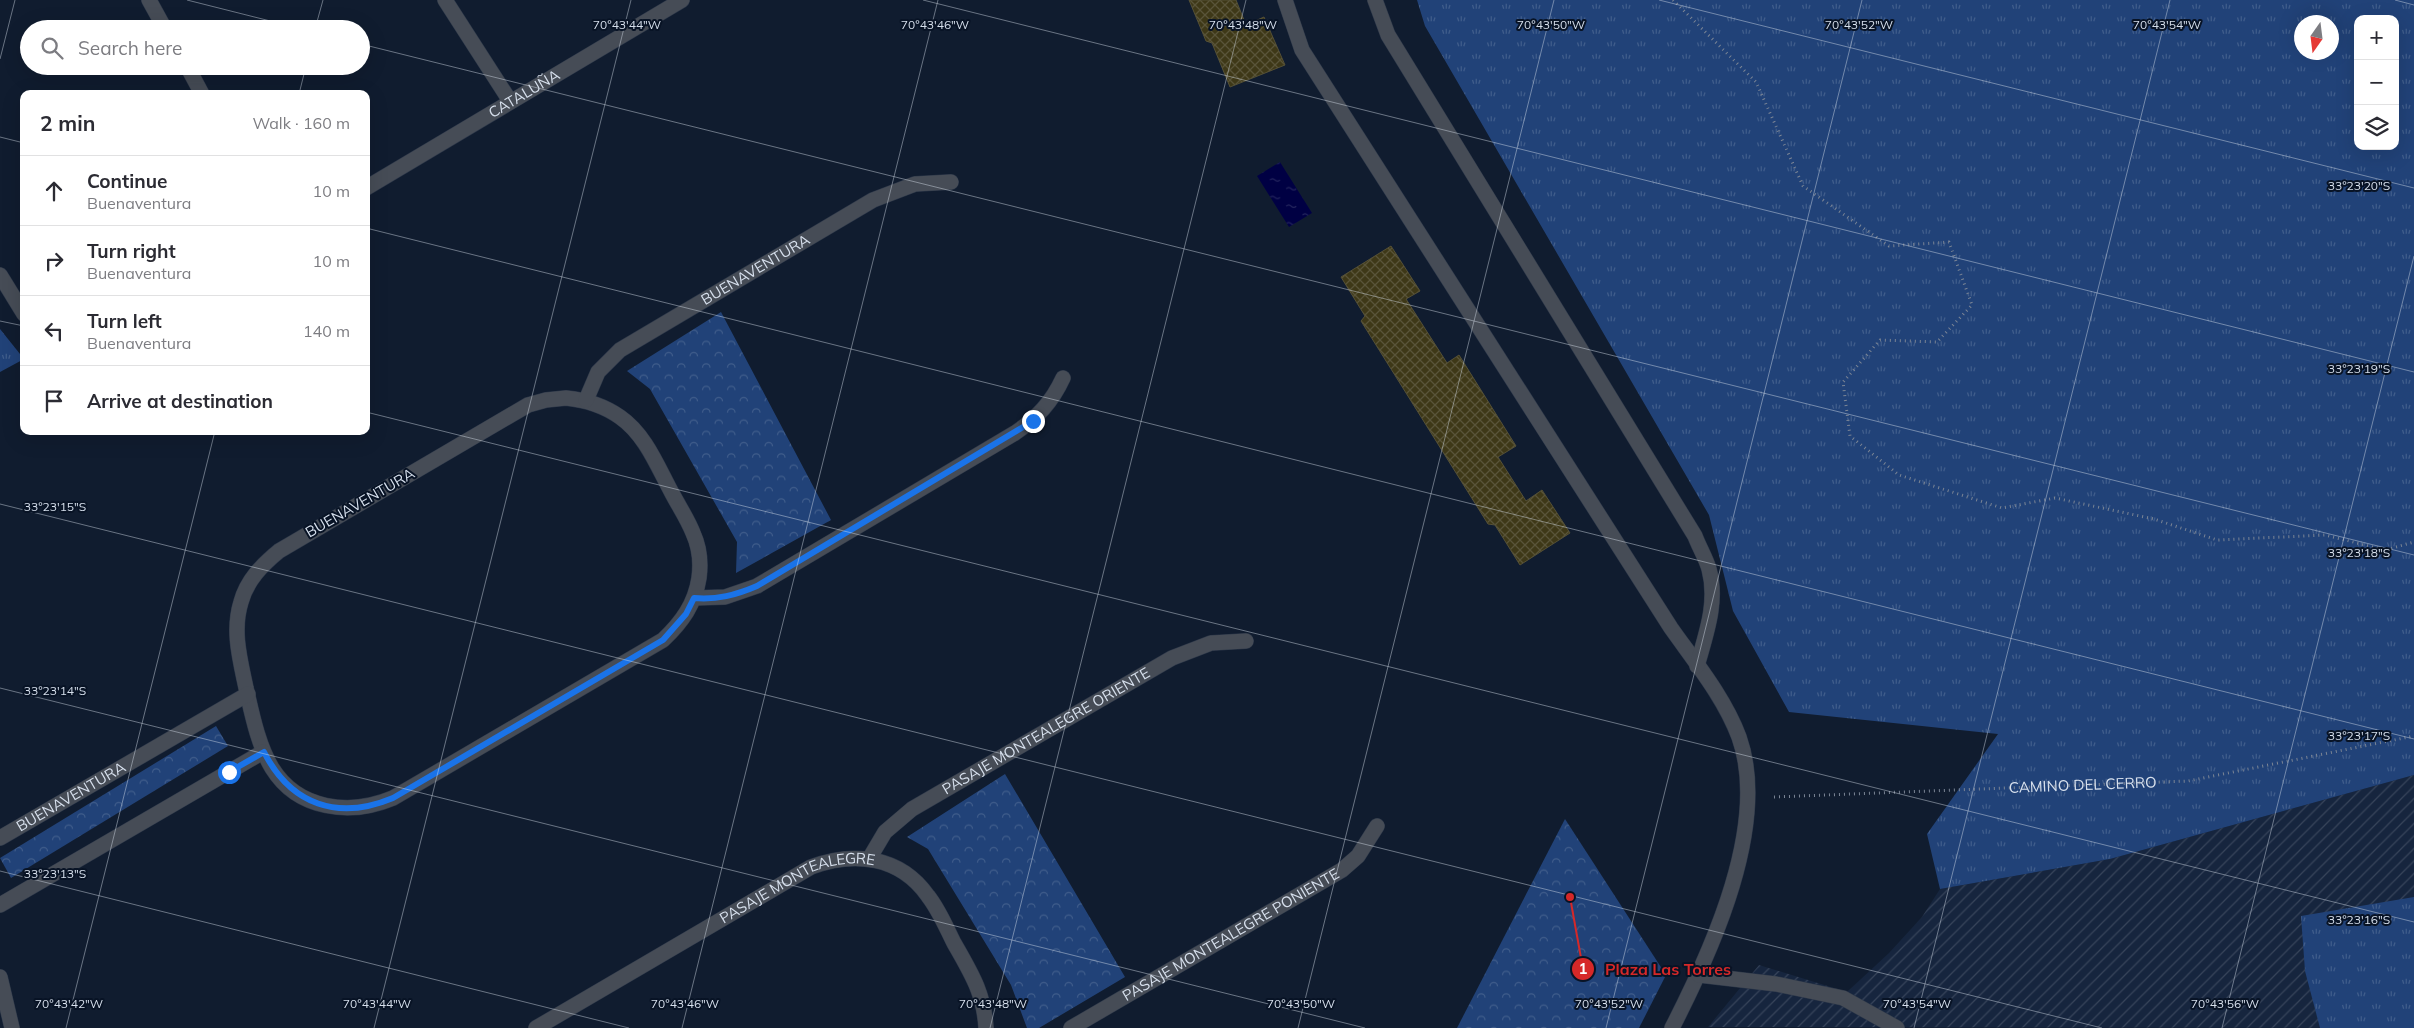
<!DOCTYPE html>
<meta charset="utf-8">
<style>
:root{--surface:#fff;--page:#f7f7f7;--text:#2b2b33;--muted:#7c7c81;--line:#e1e1e2}
body{margin:0;font-family:Mulish,sans-serif;background:var(--page);color:var(--text)}
.controls{position:absolute;right:15px;top:15px;display:grid;overflow:hidden;border-radius:10px;box-shadow:0 5px 20px #0002}
.controls button{width:45px;height:45px;display:grid;place-items:center;padding:0;border:0;border-bottom:1px solid var(--line);background:var(--surface);color:var(--text);font:25px sans-serif}
.compass{position:absolute;left:2294px;top:15px;width:45px;height:45px;border-radius:50%;background:var(--surface);box-shadow:0 5px 20px #0002;rotate:194deg}
.stop{position:absolute;width:15px;height:15px;margin:-11px;border:4px solid #1a73e8;border-radius:50%;background:#fff}
.stop.end{background:#1a73e8;border-color:#fff;box-shadow:0 1px 5px #0008}
.list{margin:0;padding:0;list-style:none}
h2{display:flex;justify-content:space-between;align-items:center;height:65px;margin:0;padding:0 20px;font-size:21px}
h2 small{font-size:16px;font-weight:400;color:var(--muted)}
.list li{display:grid;grid-template-columns:32px 1fr auto;gap:15px;align-items:center;box-sizing:border-box;height:70px;padding:0 20px;border-top:1px solid var(--line)}
.list b{display:block;font-size:19px;white-space:nowrap}
.list p{margin:0;font-size:16px;white-space:nowrap;color:var(--muted)}
.list em{font-size:16px;font-style:normal;color:var(--muted)}
.icon{flex:none;width:28px;height:28px;fill:none;stroke:currentColor;stroke-width:2;stroke-linecap:round;stroke-linejoin:round}
.map{position:relative;flex:none;width:2414px;height:1028px;overflow:hidden}
.search{position:absolute;background:var(--surface);box-shadow:0 5px 20px #0002;left:20px;top:20px;width:350px;height:55px;display:flex;align-items:center;gap:12px;box-sizing:border-box;padding:0 18px;border-radius:28px;color:var(--muted);font-size:19px}
.panel{position:absolute;background:var(--surface);box-shadow:0 5px 20px #0002;left:20px;top:90px;width:350px;height:345px;border-radius:10px}
.map>svg:first-child{display:block}
.industrial{fill:url(#industrial-furrows)}
.grass{fill:url(#grass-tufts);fill-rule:evenodd}
.park{fill:url(#park-crowns)}
.water{fill:url(#water-ripples)}
.building{fill:url(#building-cross-hatch);stroke:#555036}
.lines{fill:none;stroke-linecap:round;stroke-linejoin:round}
.minor-casing{stroke:#2c3749;stroke-width:16}
.path{stroke:#7b8595;stroke-width:3;stroke-dasharray:1 4;stroke-linecap:butt}
.minor{stroke:#464c56;stroke-width:15}
.route{stroke:#1a73e8;stroke-width:6}
.ticks{fill:none;stroke:#d6dfec;stroke-width:1;stroke-opacity:0.45}
.labels{text-anchor:middle;stroke-width:4;stroke-linejoin:round;paint-order:stroke}
.street-label{font-size:15px;fill:#d6dfec;stroke:#081325}
.ticks-label{font-size:12px;text-anchor:middle;fill:#d6dfec;stroke:#081325;stroke-width:4;stroke-linejoin:round;paint-order:stroke}
.leader{fill:none;stroke:#d62828;stroke-width:2}
.callout-dot{fill:#d62828;stroke:#081325;stroke-width:2}
.mark-label{font-size:15px;text-anchor:middle;font-weight:bold;fill:#fff}
.callout-label{font-size:16px;text-anchor:middle;font-weight:bold;fill:#d62828;stroke:#081325;stroke-width:4;stroke-linejoin:round;paint-order:stroke}
</style>
<div class="map">
<svg width="2414" height="1028" viewBox="0 0 2414 1028">
<defs>
<pattern id="industrial-furrows" width="10" height="10" patternUnits="userSpaceOnUse" patternTransform="scale(1.25)"><rect width="10" height="10" fill="#16253e"/><path d="M-1 1l2-2M0 10L10 0M9 11l2-2" fill="none" stroke="#37445a"/></pattern>
<pattern id="grass-tufts" width="24" height="20" patternUnits="userSpaceOnUse" patternTransform="scale(1.25)"><rect width="24" height="20" fill="#214278"/><path d="M3 7l-1-3M5 7V3M7 7l1-3M15 17l-1-3M17 17v-4M19 17l1-3" fill="none" stroke="#405d8b"/></pattern>
<pattern id="park-crowns" width="20" height="18" patternUnits="userSpaceOnUse" patternTransform="scale(1.25)"><rect width="20" height="18" fill="#214278"/><path d="M2 6a3 3 0 1 1 6 0M12 15a3 3 0 1 1 6 0" fill="none" stroke="#405d8b"/></pattern>
<pattern id="water-ripples" width="26" height="14" patternUnits="userSpaceOnUse" patternTransform="scale(1.25)"><rect width="26" height="14" fill="#000043"/><path d="M2 4q2-2 4 0t4 0M15 11q2-2 4 0t4 0" fill="none" stroke="#24255e"/></pattern>
<pattern id="building-cross-hatch" width="8" height="8" patternUnits="userSpaceOnUse" patternTransform="scale(1.25)"><rect width="8" height="8" fill="#3e3817"/><path d="M0 0l8 8M0 8l8-8" fill="none" stroke="#595439"/></pattern>
</defs>
<rect width="100%" height="100%" fill="#101c2f"/>
<path class="industrial" d="M2414,775V1028L1708,1027L1759,965L1847,992L1889,953L1922,917L1940,889L2110,859Z"/>
<g class="grass">
<path d="M1417,0H2414V775L2110,859L1940,889L1927,834L1998,734L1789,712L1733,611L1709,515L1425,26ZM2358,19H2395V146H2358ZM2332,22V52H2302V22Z"/>
<path d="M0,329L24,359L0,372Z"/>
<path d="M2414,897V1028H2320L2305,971L2301,916Z"/>
</g>
<g class="park">
<path d="M721,312L831,520L736,573L737,542L650,389L627,371Z"/>
<path d="M216,726L228,746L11,878L0,858Z"/>
<path d="M1005,774L1125,977L1039,1028H1027L1011,985L928,849L907,837Z"/>
<path d="M1565,819L1666,975L1639,1028H1457Z"/>
</g>
<path class="water" d="M1280,162L1312,213L1289,227L1257,176Z"/>
<g class="building">
<path d="M1189,0H1236L1246,25L1264,17L1285,65L1230,87L1212,43L1206,41Z"/>
<path d="M1391,246L1420,291L1406,299L1447,363L1459,355L1516,446L1498,457L1526,501L1542,490L1570,533L1520,565L1495,525L1488,524L1361,321L1365,316L1341,277Z"/>
</g>
<g class="lines">
<defs>
<g id="minor">
<path d="M149,0L165,29"/>
<path d="M445,0L510,101"/>
<path d="M1285,0L1302,50L1671,628C1695,662 1724,697 1739,737C1770,824 1712,950 1672,1028"/>
<path d="M1375,0L1388,35L1695,536C1699,547 1706,558 1709,569C1718,602 1706,634 1697,666"/>
<path d="M187,66L202,94"/>
<path id="s2" d="M366,188L682,0"/>
<path d="M0,275L24,314"/>
<path d="M566,398C586,400 603,405 620,417C646,435 658,468 673,495C680,508 688,520 693,533C699,546 701,563 699,578C695,604 682,622 663,640L393,798C350,816 298,810 272,768C258,745 252,714 246,688C240,659 232,631 241,602C247,580 262,565 279,551L528,405L546,400Z"/>
<path id="s3" d="M586,400L598,372L620,350L873,200L915,184L951,182"/>
<path d="M694,598L725,597L757,586L1015,433C1037,418 1052,402 1063,378"/>
<path id="s4" d="M0,838L248,694"/>
<path id="s5" d="M869,859L885,832L912,809L1172,658L1211,643L1246,641"/>
<path d="M0,905L263,752"/>
<path d="M1699,975L1776,984L1843,998L1897,1028"/>
<path d="M0,977L12,1028"/>
<path id="s6" d="M536,1028L811,867C854,851 900,856 928,896C939,910 946,927 954,943C971,973 984,993 986,1028"/>
<path id="s7" d="M1071,1028L1342,870L1358,856L1377,826"/>
</g>
</defs>
<use href="#minor" class="minor-casing"/>
<g class="path">
<path d="M1673,0L1756,82L1803,186L1889,246L1949,242L1972,305L1937,342L1880,340L1843,382L1850,436L1899,475L2002,508L2055,498L2154,519L2217,540L2325,535L2385,550L2414,542"/>
<path id="s1" d="M1774,797L2188,781L2414,736"/>
</g>
<use href="#minor" class="minor"/>
</g>
<g class="lines">
<path class="route" d="M229,772L264,752C291,805 338,821 393,798L663,640L686,614L694,598C717,600 736,595 757,586L1033,421"/>
</g>
<path class="ticks" d="M187,0L302,29M923,0L2414,372M1659,0L2414,188M2395,0L2414,5M315,29L323,0M361,44L2414,555M0,59L15,0M299,94L306,66M0,137L24,143M366,228L2414,739M0,321L24,326M366,412L2414,922M0,504L2102,1028M0,688L1365,1028M0,871L629,1028M66,1028L215,431M374,1028L631,0M682,1028L938,0M990,1028L1246,0M1298,1028L1554,0M1606,1028L1862,0M1914,1028L2170,0M2222,1028L2414,256"/>
<g class="labels">
<g class="street-label">
<text dy="5" stroke="none"><textPath href="#s2" startOffset="184">CATALUÑA</textPath></text>
<text dy="5" stroke="none"><textPath href="#s3" startOffset="219">BUENAVENTURA</textPath></text>
<text transform="translate(360 503) rotate(-30)" y="5">BUENAVENTURA</text>
<text dy="5" stroke="none"><textPath href="#s5" startOffset="222">PASAJE MONTEALEGRE ORIENTE</textPath></text>
<text dy="5" stroke="none"><textPath href="#s1" startOffset="309">CAMINO DEL CERRO</textPath></text>
<text dy="5" stroke="none"><textPath href="#s4" startOffset="82">BUENAVENTURA</textPath></text>
<text dy="5" stroke="none"><textPath href="#s6" startOffset="299">PASAJE MONTEALEGRE</textPath></text>
<text dy="5" stroke="none"><textPath href="#s7" startOffset="185">PASAJE MONTEALEGRE PONIENTE</textPath></text>
</g>
</g>
<g class="ticks-label">
<text x="1243" y="29">70°43'48"W</text>
<text x="627" y="29">70°43'44"W</text>
<text x="935" y="29">70°43'46"W</text>
<text x="1551" y="29">70°43'50"W</text>
<text x="1859" y="29">70°43'52"W</text>
<text x="2167" y="29">70°43'54"W</text>
<text x="2359" y="190">33°23'20"S</text>
<text x="2359" y="373">33°23'19"S</text>
<text x="55" y="511">33°23'15"S</text>
<text x="2359" y="557">33°23'18"S</text>
<text x="55" y="695">33°23'14"S</text>
<text x="2359" y="740">33°23'17"S</text>
<text x="55" y="878">33°23'13"S</text>
<text x="2359" y="924">33°23'16"S</text>
<text x="69" y="1008">70°43'42"W</text>
<text x="377" y="1008">70°43'44"W</text>
<text x="685" y="1008">70°43'46"W</text>
<text x="993" y="1008">70°43'48"W</text>
<text x="1301" y="1008">70°43'50"W</text>
<text x="1609" y="1008">70°43'52"W</text>
<text x="1917" y="1008">70°43'54"W</text>
<text x="2225" y="1008">70°43'56"W</text>
</g>
<path class="leader" d="M1570 897L1583 969"/>
<g class="callout-dot">
<circle cx="1570" cy="897" r="5"/>
<circle cx="1583" cy="969" r="12"/>
</g>
<g class="mark-label">
<text x="1583" y="974">1</text>
</g>
<g class="callout-label">
<text x="1668" y="975">Plaza Las Torres</text>
</g>
</svg>
<div class="controls">
<button>+</button>
<button>−</button>
<button><svg class="icon" aria-label="layers" viewBox="0 0 24 24"><path d="M12 4l9 5-9 5-9-5zM3 14l9 5 9-5"/></svg></button>
</div>
<svg class="compass" viewBox="-18 -18 36 36"><path d="M0-13l5 13h-10z" fill="#e53935"/><path d="M0 13l5-13h-10z" fill="#7c7c81"/></svg>
<div class="stop" style="left:229px;top:772px"></div>
<div class="stop end" style="left:1033px;top:421px"></div>
<div class="search"><svg class="icon" aria-label="search" viewBox="0 0 24 24"><circle cx="10" cy="10" r="6"/><path d="M15 15l6 6"/></svg>Search here</div>
<section class="panel">
<h2>2 min<small>Walk · 160 m</small></h2>
<ul class="list">
<li><svg class="icon" aria-label="ahead" viewBox="0 0 24 24"><path d="M12 20V5M6 11l6-6 6 6"/></svg><div><b>Continue</b><p>Buenaventura</p></div><em>10 m</em></li>
<li><svg class="icon" aria-label="right" viewBox="0 0 24 24"><path d="M7 20v-9h11M14 6l5 5-5 5"/></svg><div><b>Turn right</b><p>Buenaventura</p></div><em>10 m</em></li>
<li><svg class="icon" aria-label="left" viewBox="0 0 24 24"><path d="M17 20v-9H6M10 6l-5 5 5 5"/></svg><div><b>Turn left</b><p>Buenaventura</p></div><em>140 m</em></li>
<li><svg class="icon" aria-label="arrive" viewBox="0 0 24 24"><path d="M6 21V4h12l-3 4 3 4H6"/></svg><div><b>Arrive at destination</b></div></li>
</ul>
</section>
</div>
